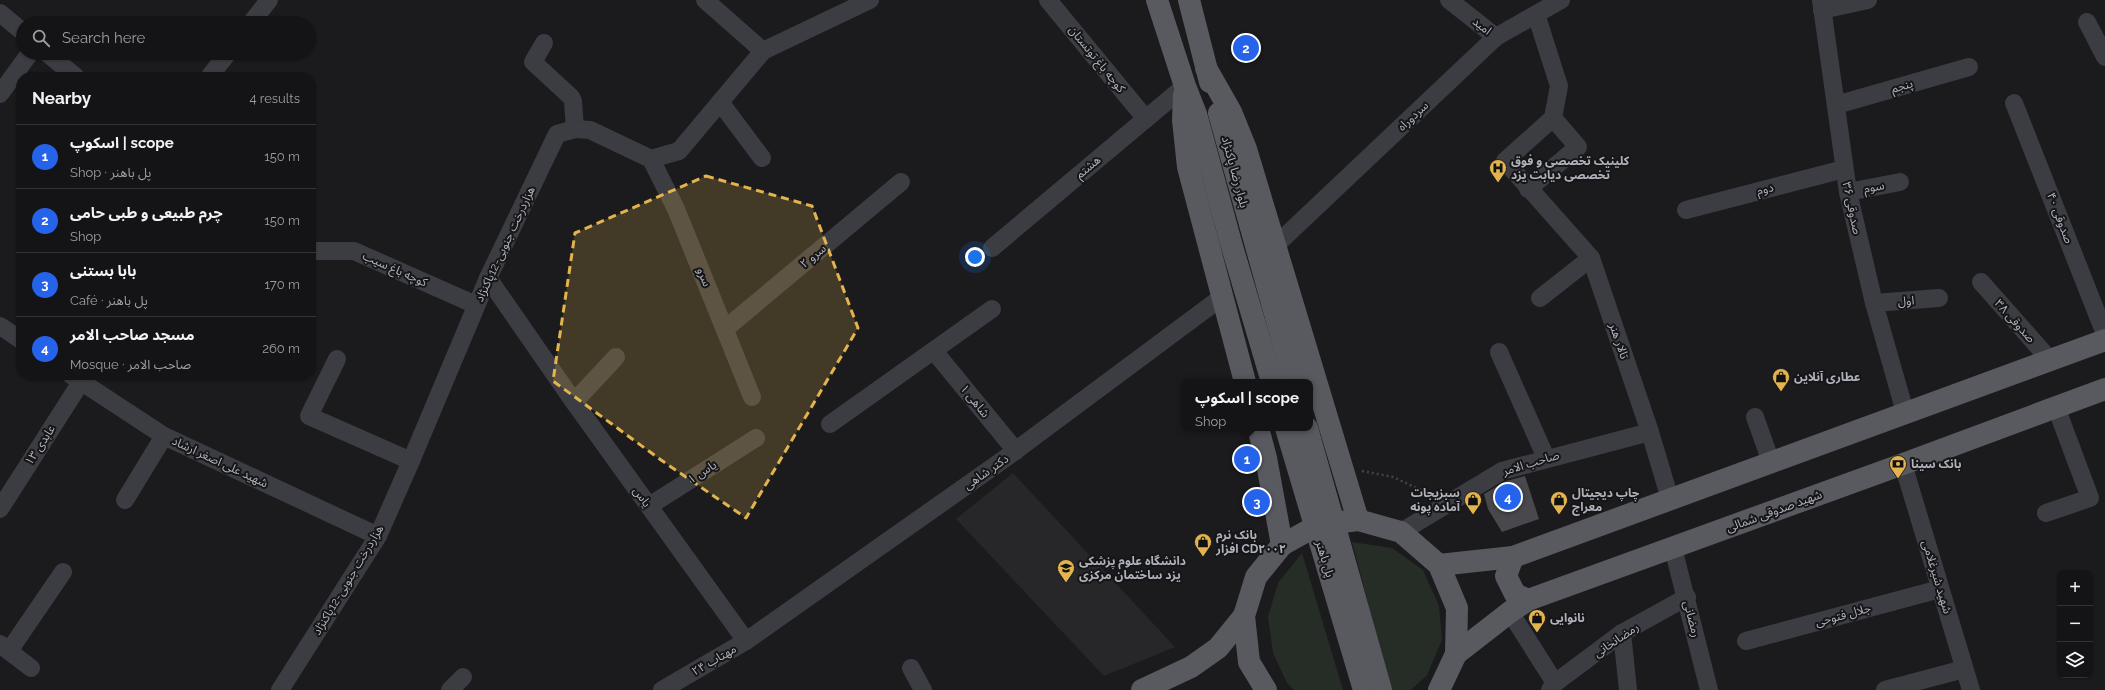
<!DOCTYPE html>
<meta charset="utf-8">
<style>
:root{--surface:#141416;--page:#212123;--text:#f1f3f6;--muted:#9d9ea1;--line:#333335;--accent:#2563eb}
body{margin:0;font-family:Raleway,"Noto Sans Arabic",sans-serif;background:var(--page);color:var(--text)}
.controls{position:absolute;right:12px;bottom:12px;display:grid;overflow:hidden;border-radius:8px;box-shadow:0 1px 3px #0004}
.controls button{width:36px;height:36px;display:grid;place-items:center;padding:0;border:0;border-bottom:1px solid var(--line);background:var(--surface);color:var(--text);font:20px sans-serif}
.you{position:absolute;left:975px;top:257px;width:14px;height:14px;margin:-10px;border:3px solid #fff;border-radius:50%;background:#1a73e8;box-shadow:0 0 0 6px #1a73e833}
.badge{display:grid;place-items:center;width:26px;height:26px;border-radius:50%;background:var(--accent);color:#fff;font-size:13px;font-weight:700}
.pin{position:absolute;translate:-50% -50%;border:2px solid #fff;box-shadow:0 1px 4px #0006}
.popup{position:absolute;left:1181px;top:379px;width:132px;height:52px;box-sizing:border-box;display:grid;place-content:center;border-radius:8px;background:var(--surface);filter:drop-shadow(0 1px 3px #0005);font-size:13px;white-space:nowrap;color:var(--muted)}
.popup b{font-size:15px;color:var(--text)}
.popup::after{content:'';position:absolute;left:50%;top:100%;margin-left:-8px;border:8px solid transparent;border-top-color:var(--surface)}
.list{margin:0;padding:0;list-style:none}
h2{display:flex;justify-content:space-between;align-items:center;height:52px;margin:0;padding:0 16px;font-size:17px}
h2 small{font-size:13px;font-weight:400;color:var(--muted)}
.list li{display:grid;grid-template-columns:26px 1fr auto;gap:12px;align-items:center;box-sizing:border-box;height:64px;padding:0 16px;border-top:1px solid var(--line)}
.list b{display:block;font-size:15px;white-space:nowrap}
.list p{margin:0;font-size:13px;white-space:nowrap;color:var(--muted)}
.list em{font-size:13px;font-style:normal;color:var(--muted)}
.icon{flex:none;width:22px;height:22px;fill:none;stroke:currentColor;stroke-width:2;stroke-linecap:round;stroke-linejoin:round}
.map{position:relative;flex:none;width:2105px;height:690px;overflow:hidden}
.search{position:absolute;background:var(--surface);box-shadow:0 1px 3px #0004;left:16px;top:16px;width:300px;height:44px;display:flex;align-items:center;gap:10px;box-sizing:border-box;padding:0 14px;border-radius:22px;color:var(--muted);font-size:15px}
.panel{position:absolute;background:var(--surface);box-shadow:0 1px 3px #0004;left:16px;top:72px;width:300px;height:308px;border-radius:16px}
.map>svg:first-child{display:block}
.built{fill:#27272a}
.green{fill:#252d26}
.building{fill:#48484d}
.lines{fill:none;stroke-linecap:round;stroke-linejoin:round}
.path{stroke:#424449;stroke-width:2.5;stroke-dasharray:2 3;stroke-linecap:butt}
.minor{stroke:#3c3d42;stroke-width:18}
.major{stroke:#595a60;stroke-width:22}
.major-bridge{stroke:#595a60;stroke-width:22}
.marked{fill:#e3b44d;fill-opacity:0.2;stroke:#e3b44d;stroke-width:3;stroke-dasharray:8 5;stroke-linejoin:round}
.labels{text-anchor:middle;stroke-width:4;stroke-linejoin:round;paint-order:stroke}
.street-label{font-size:12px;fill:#afb2bb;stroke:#161618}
.poi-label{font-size:12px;font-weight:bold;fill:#afb2bb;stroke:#161618;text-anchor:start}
</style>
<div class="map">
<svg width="2105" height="690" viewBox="0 0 2105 690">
<rect width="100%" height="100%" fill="#1b1b1d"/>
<path class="built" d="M1013,473L1175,647L1104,676L956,519Z"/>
<g class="green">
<path d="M1352,542L1392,548L1423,570L1439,606L1442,640L1427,675L1411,690H1391Z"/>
<path d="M1302,553L1343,690H1294L1287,683L1273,653L1268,617L1278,583Z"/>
</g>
<path class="building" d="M1525,476L1539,519L1502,532L1488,509L1484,494L1506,481Z"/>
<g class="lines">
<path class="path" d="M1362,471L1393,477L1432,495"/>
<g class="minor">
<path d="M705,0L763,51"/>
<path d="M1048,0L1146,119"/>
<path d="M1449,0L1496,37"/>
<path d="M1821,0L1848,192L1874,303L1905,412"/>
<path d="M1822,10L1868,0"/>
<path d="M0,13L23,32"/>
<path d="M1536,14L1559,86L1553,118L1505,161L1591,258L1650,432L1670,499"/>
<path d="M2087,22L2105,57"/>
<path d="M251,23L269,0"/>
<path d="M544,43L533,62L571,97L573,101L575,129"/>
<path d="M47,53L76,77"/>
<path d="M209,77L228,53"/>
<path d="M0,94L30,53"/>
<path d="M720,102L762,158"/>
<path d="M2014,103L2105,334"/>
<path d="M1836,105L1969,67"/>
<path d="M651,159L676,209L752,397"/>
<path d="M1528,189L1578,147L1553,118"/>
<path d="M1848,192L1900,182"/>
<path d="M1686,210L1844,169"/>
<path d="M1275,246L1496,37L1561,0"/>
<path d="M992,248L1185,86"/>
<path d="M311,251H354L476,305"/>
<path d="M488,278L574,402"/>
<path d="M1981,282L2050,360"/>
<path d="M1540,298L1591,258"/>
<path d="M1874,303L1939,298"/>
<path d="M0,326L21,340"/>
<path d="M725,329L901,182"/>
<path d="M934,351L1016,451"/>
<path d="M1499,352L1546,458"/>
<path d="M616,357L574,402L746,641"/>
<path d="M337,359L309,416L411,461"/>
<path d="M71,375L164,436L378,536"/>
<path d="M1755,417L1771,462"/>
<path d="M830,424L992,309"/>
<path d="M1903,464L1971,690"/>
<path d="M125,500L164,436"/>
<path d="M649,506L756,438"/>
<path d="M0,509L81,382"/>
<path d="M2046,513L2090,498L2056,407"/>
<path d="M1401,532L1502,471L1650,432"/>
<path d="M1673,548L1709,690"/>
<path d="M1510,612L1555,683"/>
<path d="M1622,633L1628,690"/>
<path d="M1746,641L1940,589"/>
<path d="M0,644L31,668"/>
<path d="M9,651L63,572"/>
<path d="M911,668L923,690"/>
<path d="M280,690L378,536L411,461L488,278L557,134L575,129L590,130L651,159L679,151L763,51L870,0"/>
<path d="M450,690L463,677"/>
<path d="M662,690L746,641L1007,457L1222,297"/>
<path d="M1550,690L1555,683L1622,633L1687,597"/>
<path d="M1885,690L1964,669"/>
</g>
<g class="major">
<path d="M1157,0L1185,86L1196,114L1231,243L1272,382"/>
<path d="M1189,0L1210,82"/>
<path d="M1206,68L1231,112L1246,149L1358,520"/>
<path d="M1184,95L1183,120L1188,167L1245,382"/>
<path d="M1219,113L1294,382"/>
<path d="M1258,428L1266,458L1282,545"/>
<path d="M1513,557L1506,576L1515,594L1528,600"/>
<path d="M1439,565L1513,557L2105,340"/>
<path d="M1456,654L1510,612L1528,600L1903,464L2105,389"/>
<path d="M1142,690L1191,667L1218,648L1244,616"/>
<path d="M1266,690L1249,662L1244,616L1256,577L1282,545L1318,525L1358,520L1401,532L1439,565L1457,608L1456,654L1439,690"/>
</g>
<g class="major-bridge">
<path d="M1286,428L1364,690"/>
<path d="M1307,428L1381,690"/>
</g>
</g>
<path class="marked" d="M706,176L812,206L858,328L746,518L661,460L553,381L575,233Z"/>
<defs>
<symbol id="hospital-pin" viewBox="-11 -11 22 30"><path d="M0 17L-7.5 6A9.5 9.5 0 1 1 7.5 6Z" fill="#e3b44d" stroke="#161618"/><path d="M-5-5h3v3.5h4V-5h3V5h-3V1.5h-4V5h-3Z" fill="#111"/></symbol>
<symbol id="shop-pin" viewBox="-11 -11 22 30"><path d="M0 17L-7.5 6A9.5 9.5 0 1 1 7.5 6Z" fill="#e3b44d" stroke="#161618"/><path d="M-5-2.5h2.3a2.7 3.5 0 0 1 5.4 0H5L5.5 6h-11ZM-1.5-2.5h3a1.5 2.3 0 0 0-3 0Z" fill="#111"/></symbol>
<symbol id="bank-pin" viewBox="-11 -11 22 30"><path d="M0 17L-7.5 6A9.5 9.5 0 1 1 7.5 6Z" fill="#e3b44d" stroke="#161618"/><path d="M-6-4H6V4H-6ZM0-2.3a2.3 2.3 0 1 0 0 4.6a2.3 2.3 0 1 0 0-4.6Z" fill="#111"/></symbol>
<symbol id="university-pin" viewBox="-11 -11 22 30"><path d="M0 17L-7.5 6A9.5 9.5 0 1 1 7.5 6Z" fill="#e3b44d" stroke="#161618"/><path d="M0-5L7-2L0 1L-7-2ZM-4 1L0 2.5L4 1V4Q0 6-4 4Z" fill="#111"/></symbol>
</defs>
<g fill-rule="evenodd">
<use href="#hospital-pin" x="1488" y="158" width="20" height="27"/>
<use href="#shop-pin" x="1771" y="367" width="20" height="27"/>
<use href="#bank-pin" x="1888" y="454" width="20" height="27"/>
<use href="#shop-pin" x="1463" y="490" width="20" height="27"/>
<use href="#shop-pin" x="1549" y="490" width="20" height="27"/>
<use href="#shop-pin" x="1193" y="532" width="20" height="27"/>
<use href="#university-pin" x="1056" y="558" width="20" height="27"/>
<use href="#shop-pin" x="1527" y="608" width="20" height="27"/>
</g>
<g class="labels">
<g class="street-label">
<text transform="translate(1482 26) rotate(38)" y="4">امید</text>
<text transform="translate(1097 59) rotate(51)" y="4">کوچه باغ توتستان</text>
<text transform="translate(1902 86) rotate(-16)" y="4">پنجم</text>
<text transform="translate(1413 116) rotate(-43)" y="4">سردوراه</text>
<text transform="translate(1088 167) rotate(-40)" y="4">هشتم</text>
<text transform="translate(1235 172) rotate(75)" y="4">بلوار رضا پاکنژاد</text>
<text transform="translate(1874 187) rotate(-11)" y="4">سوم</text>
<text transform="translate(1765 189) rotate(-15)" y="4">دوم</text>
<text transform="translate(1852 208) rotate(78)" y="4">صدوقی ۳۶</text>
<text transform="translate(2060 218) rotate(69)" y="4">صدوقی ۴۰</text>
<text transform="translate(505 244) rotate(-65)" y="4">هزاردرخت جنوبی-12پاکنژاد</text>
<text transform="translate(813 256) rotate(-40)" y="4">سرو ۲</text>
<text transform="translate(395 269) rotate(24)" y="4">کوچه باغ سیب</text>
<text transform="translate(704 277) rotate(68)" y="4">سرو</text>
<text transform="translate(1906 301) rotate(-4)" y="4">اول</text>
<text transform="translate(2015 321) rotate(48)" y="4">صدوقی ۳۸</text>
<text transform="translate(1619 341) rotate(71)" y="4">تالار هنر</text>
<text transform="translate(975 401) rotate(51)" y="4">شاهی ۱</text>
<text transform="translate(40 445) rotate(-57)" y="4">عابدی ۱۳</text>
<text transform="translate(220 462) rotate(25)" y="4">شهید علی اصغر ارشاد</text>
<text transform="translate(1531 463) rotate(-17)" y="4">صاحب الامر</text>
<text transform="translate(702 472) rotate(-33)" y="4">یاس ۱</text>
<text transform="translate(986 472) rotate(-35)" y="4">دکتر شاهی</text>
<text transform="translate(642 497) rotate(54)" y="4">یاس</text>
<text transform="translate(1774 511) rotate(-20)" y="4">شهید صدوقی شمالی</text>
<text transform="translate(1325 559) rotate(73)" y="4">پل باهنر</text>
<text transform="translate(1937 577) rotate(73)" y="4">شهید شیرغلامی</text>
<text transform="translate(348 580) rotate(-59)" y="4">هزاردرخت جنوبی-12پاکنژاد</text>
<text transform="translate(1843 615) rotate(-15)" y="4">جلال فتوحی</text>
<text transform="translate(1692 619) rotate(76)" y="4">رمضانی</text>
<text transform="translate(1616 640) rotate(-34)" y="4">رمضانخانی</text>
<text transform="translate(714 660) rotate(-30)" y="4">مهتاب ۲۴</text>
</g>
<g class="poi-label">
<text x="1511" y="165">کلینیک تخصصی و فوق<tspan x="1511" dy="14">تخصصی دیابت یزد</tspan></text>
<text x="1794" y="381">عطاری آنلاین</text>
<text x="1911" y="468">بانک سینا</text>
<text x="1460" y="497" text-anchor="end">سبزیجات<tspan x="1460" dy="14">آماده پونه</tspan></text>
<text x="1572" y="497">چاپ دیجیتال<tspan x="1572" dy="14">معراج</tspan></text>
<text x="1216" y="539">بانک نرم<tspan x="1216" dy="14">افزار CD۲۰۰۲</tspan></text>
<text x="1079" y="565">دانشگاه علوم پزشکی<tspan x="1079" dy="14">یزد ساختمان مرکزی</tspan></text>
<text x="1550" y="622">نانوایی</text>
</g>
</g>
</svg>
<div class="controls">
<button>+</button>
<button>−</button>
<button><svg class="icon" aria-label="layers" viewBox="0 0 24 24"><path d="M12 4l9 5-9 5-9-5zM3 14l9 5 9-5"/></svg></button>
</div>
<div class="you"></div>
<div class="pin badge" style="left:1247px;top:459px">1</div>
<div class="popup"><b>اسکوپ | scope</b>Shop</div>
<div class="pin badge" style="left:1246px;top:48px">2</div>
<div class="pin badge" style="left:1257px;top:502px">3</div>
<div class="pin badge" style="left:1508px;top:497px">4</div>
<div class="search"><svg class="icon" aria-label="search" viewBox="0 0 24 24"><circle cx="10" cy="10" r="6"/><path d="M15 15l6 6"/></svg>Search here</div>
<section class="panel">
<h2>Nearby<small>4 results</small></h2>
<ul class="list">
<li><span class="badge">1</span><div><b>اسکوپ | scope</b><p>Shop · پل باهنر</p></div><em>150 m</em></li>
<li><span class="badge">2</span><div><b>چرم طبیعی و طبی حامی</b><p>Shop</p></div><em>150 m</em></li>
<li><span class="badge">3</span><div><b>بابا بستنی</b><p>Café · پل باهنر</p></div><em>170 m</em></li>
<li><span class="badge">4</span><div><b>مسجد صاحب الامر</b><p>Mosque · صاحب الامر</p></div><em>260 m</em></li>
</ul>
</section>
</div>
